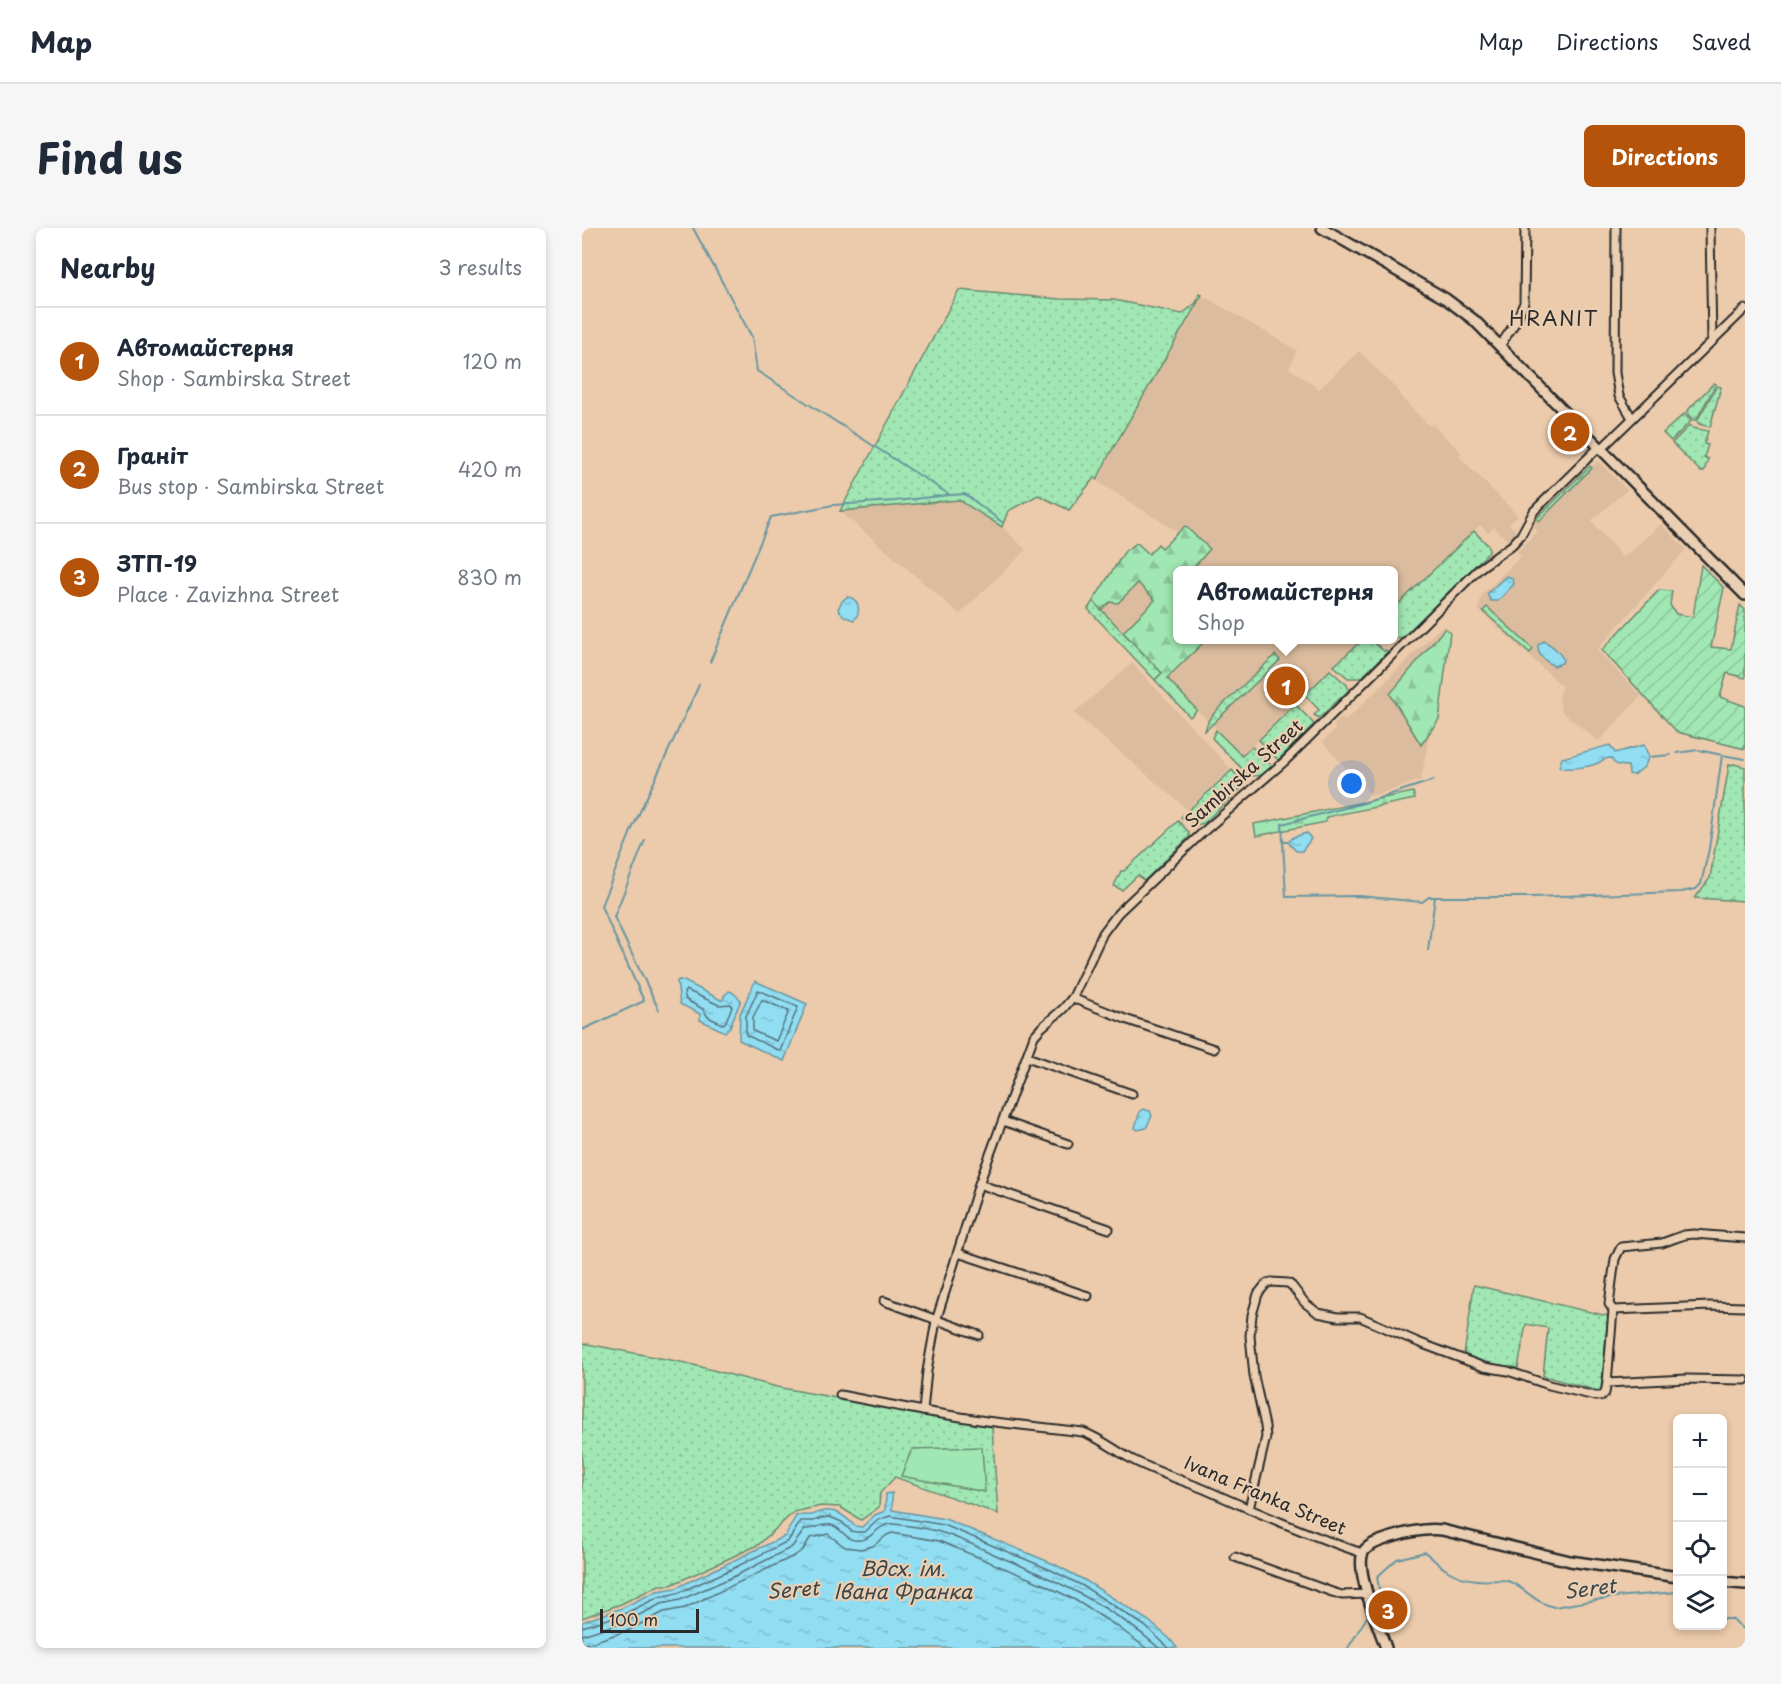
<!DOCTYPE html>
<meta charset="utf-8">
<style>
:root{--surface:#fff;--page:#f6f6f7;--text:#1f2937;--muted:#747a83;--line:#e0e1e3;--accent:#b45309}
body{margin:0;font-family:"Playpen Sans",sans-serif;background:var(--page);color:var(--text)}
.controls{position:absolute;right:18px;bottom:18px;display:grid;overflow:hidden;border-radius:9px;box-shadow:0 3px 9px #0003}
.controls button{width:54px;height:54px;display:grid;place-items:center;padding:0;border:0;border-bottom:2px solid var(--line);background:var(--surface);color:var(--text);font:30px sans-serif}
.scale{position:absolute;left:18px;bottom:15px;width:99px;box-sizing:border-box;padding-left:6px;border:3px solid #2b2b2b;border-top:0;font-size:16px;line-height:21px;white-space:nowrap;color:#2b2b2b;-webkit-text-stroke:4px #ebcfb2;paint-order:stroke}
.you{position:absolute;left:770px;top:556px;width:21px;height:21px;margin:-15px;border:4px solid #fff;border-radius:50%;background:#1a73e8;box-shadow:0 0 0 9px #1a73e833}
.badge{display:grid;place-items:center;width:39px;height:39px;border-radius:50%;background:var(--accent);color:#fff;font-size:20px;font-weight:700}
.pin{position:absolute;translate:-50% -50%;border:3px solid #fff;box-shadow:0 2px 6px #0006}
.popup{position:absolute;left:591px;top:338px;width:225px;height:78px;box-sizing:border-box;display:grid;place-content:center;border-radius:9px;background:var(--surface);filter:drop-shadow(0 2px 4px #0005);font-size:20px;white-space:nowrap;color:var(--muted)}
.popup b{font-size:22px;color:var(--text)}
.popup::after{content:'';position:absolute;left:50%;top:100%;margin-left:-12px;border:12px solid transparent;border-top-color:var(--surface)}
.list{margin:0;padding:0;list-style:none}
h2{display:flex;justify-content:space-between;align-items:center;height:78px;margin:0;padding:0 24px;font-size:26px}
h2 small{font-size:20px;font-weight:400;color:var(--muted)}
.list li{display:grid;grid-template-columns:39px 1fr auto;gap:18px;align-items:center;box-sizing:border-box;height:108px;padding:0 24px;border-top:2px solid var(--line)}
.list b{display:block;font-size:22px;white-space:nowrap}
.list p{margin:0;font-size:20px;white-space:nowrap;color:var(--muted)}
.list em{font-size:20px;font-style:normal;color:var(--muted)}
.icon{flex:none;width:33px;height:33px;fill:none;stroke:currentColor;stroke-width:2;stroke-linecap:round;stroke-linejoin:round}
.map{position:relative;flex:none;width:1163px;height:1420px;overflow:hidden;border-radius:9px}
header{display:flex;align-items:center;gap:36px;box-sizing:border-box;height:84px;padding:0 30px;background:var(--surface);border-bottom:2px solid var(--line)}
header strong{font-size:28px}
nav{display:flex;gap:33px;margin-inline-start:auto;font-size:21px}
.intro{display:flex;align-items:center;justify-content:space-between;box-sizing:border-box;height:144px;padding:0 36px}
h1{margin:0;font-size:42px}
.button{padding:15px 27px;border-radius:9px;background:var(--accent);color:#fff;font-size:21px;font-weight:700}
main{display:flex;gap:36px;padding:0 36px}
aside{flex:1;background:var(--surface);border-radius:9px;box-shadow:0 3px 9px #0003}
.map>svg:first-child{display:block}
.built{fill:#dcbc9e}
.grass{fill:url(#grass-dots);stroke:#66896f;stroke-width:1.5}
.forest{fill:url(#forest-firs);stroke:#66896f;stroke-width:1.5}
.garden{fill:url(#garden-furrows);stroke:#66896f;stroke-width:1.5}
.pitch{fill:#a1e7b3;stroke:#66896f;stroke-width:1.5}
.water{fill:url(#water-ripples);stroke:#6896a2;stroke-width:1.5}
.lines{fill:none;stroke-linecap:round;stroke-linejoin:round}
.shore{stroke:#54727b;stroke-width:1.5}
.stream{stroke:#6896a2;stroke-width:2}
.street-casing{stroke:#2b2b2b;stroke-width:11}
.secondary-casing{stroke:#2b2b2b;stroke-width:14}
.street{stroke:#ebcfb2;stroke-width:7}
.secondary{stroke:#ebcfb2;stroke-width:9}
.labels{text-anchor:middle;stroke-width:4.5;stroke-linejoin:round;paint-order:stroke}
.street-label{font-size:18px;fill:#2b2b2b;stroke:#ebcfb2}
.neighbourhood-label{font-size:20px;letter-spacing:1.5px;fill:#2b2b2b;stroke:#ebcfb2}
.water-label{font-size:20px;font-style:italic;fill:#3a4649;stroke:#ebcfb2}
</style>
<header>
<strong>Map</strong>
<nav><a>Map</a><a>Directions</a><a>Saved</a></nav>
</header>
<div class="intro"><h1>Find us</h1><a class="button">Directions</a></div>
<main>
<aside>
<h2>Nearby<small>3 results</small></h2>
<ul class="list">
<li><span class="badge">1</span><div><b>Автомайстерня</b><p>Shop · Sambirska Street</p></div><em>120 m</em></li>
<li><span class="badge">2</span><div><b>Граніт</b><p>Bus stop · Sambirska Street</p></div><em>420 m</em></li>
<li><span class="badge">3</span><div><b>ЗТП-19</b><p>Place · Zavizhna Street</p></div><em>830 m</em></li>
</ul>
</aside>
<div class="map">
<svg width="1163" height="1420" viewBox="0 0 1163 1420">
<defs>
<pattern id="grass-dots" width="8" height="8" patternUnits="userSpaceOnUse" patternTransform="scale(1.5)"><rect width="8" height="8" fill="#a1e7b3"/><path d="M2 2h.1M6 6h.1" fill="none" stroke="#8bc69a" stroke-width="1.8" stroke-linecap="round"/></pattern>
<pattern id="forest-firs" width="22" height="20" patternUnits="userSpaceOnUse" patternTransform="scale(1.5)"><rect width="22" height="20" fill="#a1e7b3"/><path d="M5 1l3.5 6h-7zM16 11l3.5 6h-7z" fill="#8bc69a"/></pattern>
<pattern id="garden-furrows" width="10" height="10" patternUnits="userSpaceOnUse" patternTransform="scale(1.5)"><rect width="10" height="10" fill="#a1e7b3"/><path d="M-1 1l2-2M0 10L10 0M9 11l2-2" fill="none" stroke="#8bc69a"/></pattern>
<pattern id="water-ripples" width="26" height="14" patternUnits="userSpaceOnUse" patternTransform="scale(1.5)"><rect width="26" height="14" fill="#91ddf2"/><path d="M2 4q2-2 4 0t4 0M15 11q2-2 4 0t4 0" fill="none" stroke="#7dbed0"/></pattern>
</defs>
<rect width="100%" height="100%" fill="#ebcbab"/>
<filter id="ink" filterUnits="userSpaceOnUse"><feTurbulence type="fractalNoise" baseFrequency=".0167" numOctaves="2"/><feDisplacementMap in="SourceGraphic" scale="12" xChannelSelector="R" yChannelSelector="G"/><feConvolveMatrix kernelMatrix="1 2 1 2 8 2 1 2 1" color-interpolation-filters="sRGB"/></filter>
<g filter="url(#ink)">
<g class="built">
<path d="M621,68L715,122L707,140L737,161L777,123L819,166L818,168L847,198L850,196L880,225L877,228L936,288L927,296L936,305L927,314L912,299L906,305L898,297L812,380V342H596V412H780L660,528L514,377L576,316L580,320L596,304L516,254L527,229Z"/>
<path d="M1016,233L1045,262L1009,293L1041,330L1079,296L1104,321L1015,422L1059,468L1019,511L1015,512L980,484L977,469L980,458L896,381L900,367L939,328L935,324L956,303L950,296Z"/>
<path d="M377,272L420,299L444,322L378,386L258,283Z"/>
<path d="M861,397L854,468L839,552L790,568L740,514L754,501L751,498L759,490L763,493Z"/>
<path d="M550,435L649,541L605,581L492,485Z"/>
</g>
<g class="grass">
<path d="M377,62L477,71L532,72L600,86L614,75L617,66L620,67L526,229L515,252L512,250L487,282L456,267L426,283L420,299L377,272L258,283Z"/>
<path d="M1132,155L1134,156L1114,192H1111L1104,184Z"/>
<path d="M1135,158L1139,159L1128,199L1117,196L1115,193Z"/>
<path d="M1102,186L1109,193L1089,213L1081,205Z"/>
<path d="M1108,197L1111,200L1126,203L1122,216L1126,217L1122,229L1126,231L1122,243L1119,244L1090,215Z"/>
<path d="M892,303L907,318V324L821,409L812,410V380Z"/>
<path d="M511,373L580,445L573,452L506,381Z"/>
<path d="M780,412H789L802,423L804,422L806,423L779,450H766L752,438Z"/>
<path d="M693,427L698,432L623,503L626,493L633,484Z"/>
<path d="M748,442L765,457L767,462L737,490L732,487L737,482L723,467Z"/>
<path d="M713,476L732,496L696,532L677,512Z"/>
<path d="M634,502L660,528L670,519L690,538L680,547L671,548L664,545L630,510Z"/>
<path d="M1152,536L1163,539V673L1113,670L1128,650L1147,537Z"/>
<path d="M650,542C655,548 661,552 658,561L622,595L614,597L599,589Z"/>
<path d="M596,593L607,604V609L562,653L556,647L540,662L532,658L539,643H542Z"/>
<path d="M892,1057L1026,1088L1019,1162L1017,1163L961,1148L966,1100L944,1096L936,1140L904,1135L882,1127Z"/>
<path d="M0,1115L104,1135L195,1159L410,1199L416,1286L313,1249L298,1265L297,1279L279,1292L258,1279L239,1278L212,1284L176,1317L89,1357H77L39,1376L0,1390Z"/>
</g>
<g class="forest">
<path d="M1008,238L1010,240L957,293L954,291Z"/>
<path d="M603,298L628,321L612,339L611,342H596V412H624L585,450L615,482L608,489L573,452L580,445L541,404L573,372L556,355L536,375L528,374L519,382L511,373L543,323L555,315L567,326L576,316L580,320Z"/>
<path d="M905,379L951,421L948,425L901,383Z"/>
<path d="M863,400L868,404L857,491L839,517L808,466Z"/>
<path d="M831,564L833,571L744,589V594L674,608L672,596Z"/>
</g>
<path class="garden" d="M1119,337L1142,360L1129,419L1149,421L1158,377L1163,382V450L1145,445L1138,469L1163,478V521L1095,504L1020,422L1077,362L1090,363L1088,377L1094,386L1111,389Z"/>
<path class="pitch" d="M400,1219L403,1264L319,1248L330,1221Z"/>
<g class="water">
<path d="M924,348L930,350L932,356L916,373H909L905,366Z"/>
<path d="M265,369C277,370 280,383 272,392C266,390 259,388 256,381L260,373Z"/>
<path d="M962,413C971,418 976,422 981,431L980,435L972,438C964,433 955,428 956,417Z"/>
<path d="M1028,517L1033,525L1062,517L1067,529L1062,539L1052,547L1047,546L1046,538C1037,537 1034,539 1029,530C1023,530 1021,532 1016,535C1007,539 986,542 977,539L980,530Z"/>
<path d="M725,605L729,611L720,623H714L706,614L712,609Z"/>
<path d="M97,752L102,753L139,772H141L142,768L147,763L150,764L159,772L147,801L143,804L118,792V786L98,776L95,753Z"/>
<path d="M173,753L225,776L202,833L157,812L158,786Z"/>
<path d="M561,881L568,883L570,888L564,900L556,902L553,900L558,883Z"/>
<path d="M310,1265V1282L363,1291L472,1336L504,1353L567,1393L588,1411L595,1420H0V1394L40,1380L75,1363L94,1360L203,1308L214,1288C219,1286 223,1288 228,1287C236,1286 230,1286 238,1284C253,1279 264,1289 273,1298L280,1299L293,1287L303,1283L304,1266Z"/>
</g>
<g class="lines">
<g class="shore">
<path d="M104,762L137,777L149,776L150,779L143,795L140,796L126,789L121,781L104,772L102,765Z"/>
<path d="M176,762L216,779L198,823L164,807V788Z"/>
<path d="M180,772L207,783L194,813L171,803V789Z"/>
<path d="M0,1399L42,1386L77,1369L96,1365L150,1341L206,1313L219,1293H232L239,1290L248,1289L260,1294L269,1303L274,1304H283L296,1292L308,1288L362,1297L469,1342L501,1358L563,1398L587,1420"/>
<path d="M0,1407L45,1393L79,1376L98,1372L153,1348L210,1319L223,1301C232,1301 242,1295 249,1297C259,1299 262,1310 272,1312C291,1315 295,1294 312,1296C328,1298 347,1300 361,1305C380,1311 398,1320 416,1328C474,1352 530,1378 577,1420"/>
<path d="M0,1416L8,1415L47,1402L82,1384L103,1380L212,1328L221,1322L228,1310L246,1306L263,1319L279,1321L291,1318L305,1307L310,1305L357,1313L463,1357L493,1372L536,1399L564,1420"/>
</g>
<g class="stream">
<path d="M111,0L170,109L175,143L368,267L383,266L420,294"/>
<path d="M128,434L189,289L251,277L313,273L368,267"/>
<path d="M1095,525L1116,522L1140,527"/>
<path d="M1067,529L1088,527"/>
<path d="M63,612L32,689L77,782"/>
<path d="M701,614L700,596L782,575L852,552"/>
<path d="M706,614H701L704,669L777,668L840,674L847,669H950L1099,664L1114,661L1119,656L1127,621L1140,527L1163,531"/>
<path d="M846,722L853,669"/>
<path d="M0,802L62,773L19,678L50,601L117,457"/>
<path d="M795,1377L799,1372L795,1349L815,1331L843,1324C860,1340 871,1350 895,1352C907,1354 922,1349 932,1356C947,1364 954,1375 972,1379L1032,1369L1096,1364"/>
<path d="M1140,1391H1150L1163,1402"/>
<path d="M766,1420L785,1389"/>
</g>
<defs>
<g id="street">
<path d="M1034,0L1033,145L1037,168L1050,190"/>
<path d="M1128,0L1130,114"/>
<path d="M918,118L933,95L942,75L943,0"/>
<path d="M1019,221L1163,81"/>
<path d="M490,770L546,792L632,821"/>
<path d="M445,829L550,866"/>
<path d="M421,893L486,916"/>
<path d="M397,956L527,1001"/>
<path d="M376,1025L506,1068"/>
<path d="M302,1073L397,1107"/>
<path d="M1031,1082L1128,1078L1163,1079"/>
<path d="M1025,1155L1031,1082L1027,1076L1033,1031L1039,1019L1080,1015L1102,1007L1112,1006L1163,1010"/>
<path d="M258,1167L341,1183L404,1193L501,1204C520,1211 535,1224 553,1233C575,1244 599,1252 622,1261C674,1284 726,1307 780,1325"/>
<path d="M341,1183L345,1143L354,1093L397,956L452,808L460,799L481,781L491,769L521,705L536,685L620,605L703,533L898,340L930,317L939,307L952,283L1017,219"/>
<path d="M667,1281L684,1209L683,1198L672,1148L668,1108L670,1087L676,1066L684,1056L689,1054L706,1055L710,1058L723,1075L736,1085L756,1089H778L838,1115L902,1139L926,1143L967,1157L1013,1168H1020L1023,1165L1025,1155L1105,1151L1163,1152"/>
<path d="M653,1329L750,1364L760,1367L786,1366"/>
</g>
<g id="secondary">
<path d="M740,0L864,71L892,92L1163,367"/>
<path d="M1140,1354L1163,1356"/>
<path d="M804,1420C798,1402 771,1339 782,1323C788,1315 801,1312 810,1309C826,1304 843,1300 860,1302L988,1333L1096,1349"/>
</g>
</defs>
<use href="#street" class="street-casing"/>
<use href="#secondary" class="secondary-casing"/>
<use href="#street" class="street"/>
<use href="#secondary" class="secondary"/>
</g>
</g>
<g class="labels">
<g class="street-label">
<text transform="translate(662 546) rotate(-42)" y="6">Sambirska Street</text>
<text transform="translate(683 1268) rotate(23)" y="6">Ivana Franka Street</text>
</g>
<g class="neighbourhood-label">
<text x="972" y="98">HRANIT</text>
</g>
<g class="water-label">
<text x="321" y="1348">Вдсх. ім.<tspan x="321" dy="23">Івана Франка</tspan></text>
<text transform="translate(1008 1361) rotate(-7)" y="7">Seret</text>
<text transform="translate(211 1362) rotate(-4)" y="7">Seret</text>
</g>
</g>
</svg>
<div class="controls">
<button>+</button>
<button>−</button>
<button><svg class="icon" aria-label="locate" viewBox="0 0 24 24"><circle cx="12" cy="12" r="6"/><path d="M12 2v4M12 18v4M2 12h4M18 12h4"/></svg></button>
<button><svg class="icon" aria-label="layers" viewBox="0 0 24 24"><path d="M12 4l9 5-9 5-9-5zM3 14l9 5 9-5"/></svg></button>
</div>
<div class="scale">100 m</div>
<div class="you"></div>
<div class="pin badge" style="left:704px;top:458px">1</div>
<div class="popup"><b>Автомайстерня</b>Shop</div>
<div class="pin badge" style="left:988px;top:204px">2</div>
<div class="pin badge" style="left:806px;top:1382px">3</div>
</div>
</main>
